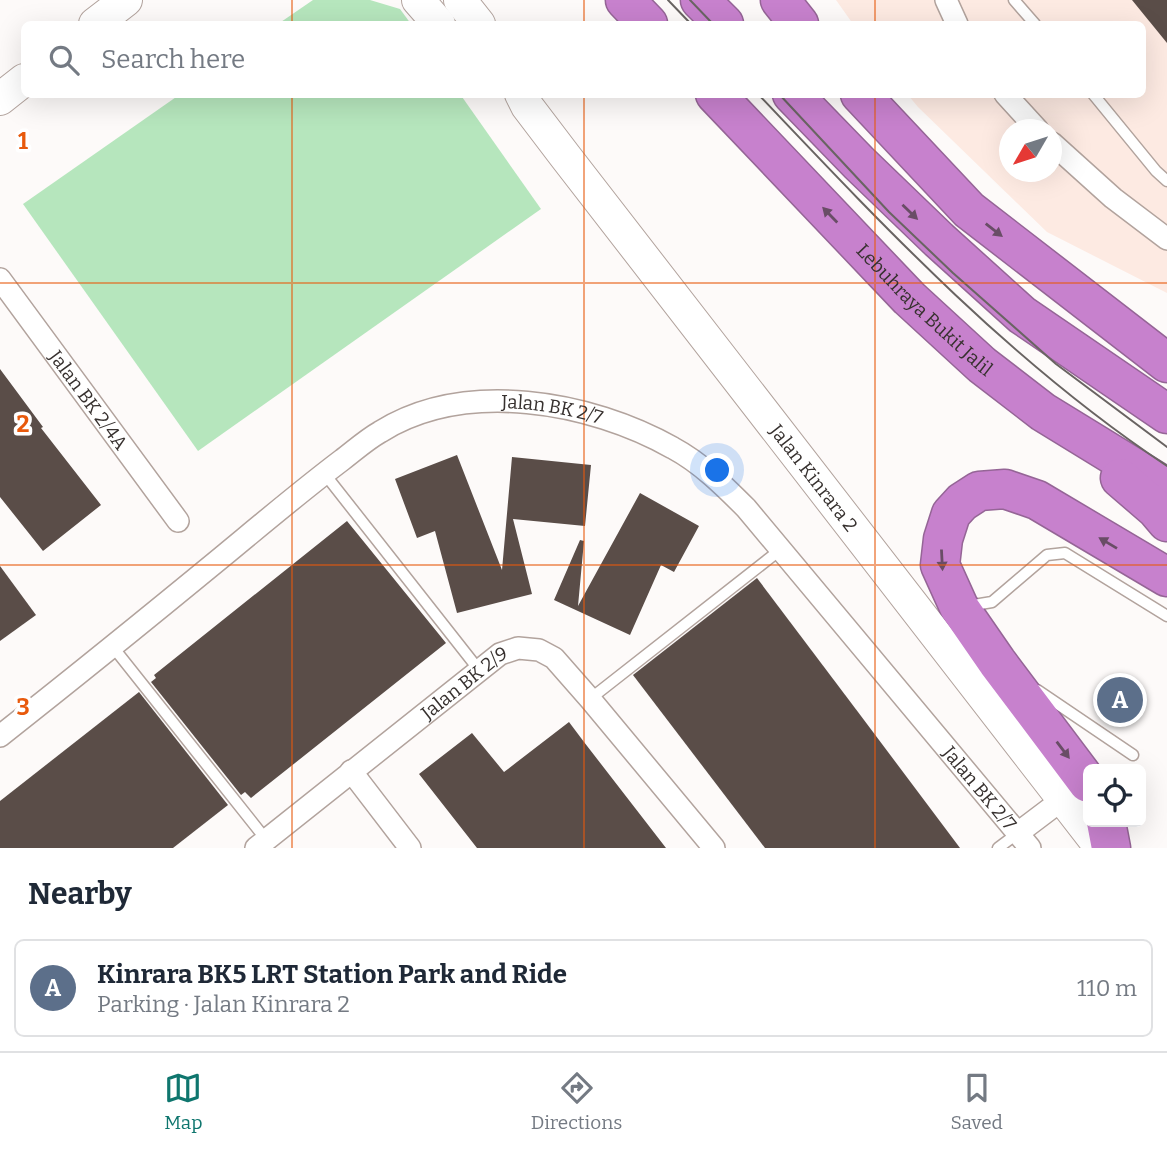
<!DOCTYPE html>
<meta charset="utf-8">
<style>
:root{--surface:#fff;--page:#f2f2f3;--text:#1f2937;--muted:#747a83;--line:#e0e1e3;--accent:#0f766e}
body{margin:0;font-family:Bitter,serif;background:var(--page);color:var(--text)}
.controls{position:absolute;right:21px;bottom:21px;display:grid;overflow:hidden;border-radius:10px;box-shadow:0 7px 28px #0002}
.controls button{width:63px;height:63px;display:grid;place-items:center;padding:0;border:0;border-bottom:2px solid var(--line);background:var(--surface);color:var(--text);font:35px sans-serif}
.compass{position:absolute;left:999px;top:119px;width:63px;height:63px;border-radius:50%;background:var(--surface);box-shadow:0 7px 28px #0002;rotate:231deg}
.you{position:absolute;left:718px;top:471px;width:24px;height:24px;margin:-18px;border:5px solid #fff;border-radius:50%;background:#1a73e8;box-shadow:0 0 0 10px #1a73e833}
.badge{display:grid;place-items:center;width:46px;height:46px;border-radius:50%;background:var(--accent);color:#fff;font-size:23px;font-weight:700}
.pin{position:absolute;translate:-50% -50%;border:4px solid #fff;box-shadow:0 2px 7px #0006}
.list{margin:0;padding:0;list-style:none}
h2{display:flex;justify-content:space-between;align-items:center;height:91px;margin:0;padding:0 28px;font-size:30px}
h2 small{font-size:23px;font-weight:400;color:var(--muted)}
.list li{display:grid;grid-template-columns:46px 1fr auto;gap:21px;align-items:center;box-sizing:border-box;height:98px;margin:0 14px 14px;padding:0 14px;border:2px solid var(--line);border-radius:10px}
.list b{display:block;font-size:26px;white-space:nowrap}
.list p{margin:0;font-size:23px;white-space:nowrap;color:var(--muted)}
.list em{font-size:23px;font-style:normal;color:var(--muted)}
.icon{flex:none;width:38px;height:38px;fill:none;stroke:currentColor;stroke-width:2;stroke-linecap:round;stroke-linejoin:round}
.map{position:relative;flex:none;width:1167px;height:848px;overflow:hidden}
.search{position:absolute;background:var(--surface);box-shadow:0 7px 28px #0002;left:21px;right:21px;top:21px;height:77px;display:flex;align-items:center;gap:18px;box-sizing:border-box;padding:0 24px;border-radius:10px;color:var(--muted);font-size:26px}
.sheet{height:203px;background:var(--surface)}
nav{display:flex;justify-content:space-around;align-items:center;box-sizing:border-box;height:98px;border-top:2px solid var(--line);background:var(--surface);font-size:19px;color:var(--muted)}
nav a{display:grid;justify-items:center;gap:4px}
nav .on{color:var(--accent)}
.map>svg:first-child{display:block}
.built{fill:#fdeae2;fill-rule:evenodd}
.green{fill:#b6e6bd}
.building{fill:#5a4d48}
.lines{fill:none;stroke-linecap:round;stroke-linejoin:round}
.lane-casing{stroke:#b2a39d;stroke-width:13}
.street-casing{stroke:#b2a39d;stroke-width:24}
.secondary-casing{stroke:#b2a39d;stroke-width:34}
.highway-casing{stroke:#956596;stroke-width:41}
.lane{stroke:#fff;stroke-width:10}
.street{stroke:#fff;stroke-width:21}
.secondary{stroke:#fff;stroke-width:32}
.highway{stroke:#c781cd;stroke-width:38}
.tram{stroke:#696462;stroke-width:2}
.oneway{fill:#694d66}
.grid{fill:none;stroke:#e8590c;stroke-width:2;stroke-opacity:0.55}
.labels{text-anchor:middle;stroke-width:7;stroke-linejoin:round;paint-order:stroke}
.street-label{font-size:19px;fill:#37312f;stroke:#fff}
.grid-label{font-size:23px;text-anchor:middle;font-weight:bold;fill:#e8590c;stroke:#fff;stroke-width:7;stroke-linejoin:round;paint-order:stroke}
</style>
<div class="map">
<svg width="1167" height="848" viewBox="0 0 1167 848">
<rect width="100%" height="100%" fill="#fdfaf9"/>
<path class="built" d="M836,0H1167V293L1047,232L918,107L908,95L1142,94V24H853ZM1010,130H1052V172H1010Z"/>
<g class="green">
<path d="M313,0H370L400,9L411,24H278Z"/>
<path d="M460,94L541,209L198,451L23,204L179,95Z"/>
</g>
<g class="building">
<path d="M1132,0H1167V43Z"/>
<path d="M0,369L43,427L41,428L101,505L43,551L0,497Z"/>
<path d="M457,455L502,570L512,457L591,465L585,526L513,519L532,594L457,613L435,531L417,538L395,479Z"/>
<path d="M640,493L699,526L674,572L661,565L630,635L554,600L580,540L584,541L578,606Z"/>
<path d="M347,521L446,643L251,798L245,792L241,795L151,682L156,678L154,675Z"/>
<path d="M0,566L36,615L0,641Z"/>
<path d="M757,578L861,716L960,848H765L633,675Z"/>
<path d="M139,692L228,805L173,848H0V801Z"/>
<path d="M569,722L584,742L666,848H477L419,774L472,733L504,772Z"/>
</g>
<g class="lines">
<defs>
<g id="lane">
<path d="M1014,0L1035,24"/>
<path d="M1093,94L1156,171L1167,181"/>
<path d="M324,473L479,670"/>
<path d="M968,606L992,602L1047,555L1065,553L1167,616"/>
<path d="M113,647L268,842"/>
<path d="M1037,690L1133,755"/>
<path d="M590,699L780,550"/>
<path d="M998,848L1018,833"/>
</g>
<g id="street">
<path d="M946,0L957,24"/>
<path d="M1005,94L1038,130"/>
<path d="M1052,143L1113,198L1167,239"/>
<path id="s1" d="M0,279L178,521"/>
<path id="s2" d="M0,736C75,677 149,617 222,557C262,524 301,491 342,460C354,451 366,440 380,432C465,379 590,401 673,448C701,463 724,486 746,508L1030,848"/>
<path d="M351,771L410,848"/>
<path d="M1018,833L1063,799"/>
<path id="s3" d="M256,848L500,654L518,648L539,650L554,658L590,699L714,848"/>
</g>
<g id="secondary">
<path d="M418,0L439,24"/>
<path d="M460,0L479,24"/>
<path d="M95,24L126,0"/>
<path id="s4" d="M521,94L527,106L565,156L1101,848"/>
<path d="M0,99L24,80"/>
</g>
<g id="highway">
<path d="M625,0L648,24"/>
<path d="M700,0L724,24"/>
<path d="M780,0L799,24"/>
<path id="s5" d="M715,94L909,298L982,365L1043,412L1167,488"/>
<path d="M792,94L859,163L939,240L1022,315L1167,414"/>
<path d="M860,94L969,210L1167,363"/>
<path d="M1120,478L1156,509L1167,522"/>
<path d="M1088,783L997,662L959,607L940,565L943,539L951,514L962,502L979,491L1005,489L1037,500L1167,577"/>
<path d="M1106,822L1111,848"/>
</g>
</defs>
<use href="#lane" class="lane-casing"/>
<use href="#street" class="street-casing"/>
<use href="#secondary" class="secondary-casing"/>
<use href="#highway" class="highway-casing"/>
<use href="#lane" class="lane"/>
<use href="#street" class="street"/>
<use href="#secondary" class="secondary"/>
<use href="#highway" class="highway"/>
<g class="tram">
<path d="M668,0L691,24"/>
<path d="M690,0L713,24"/>
<path d="M758,94C885,228 1012,363 1167,466"/>
<path d="M779,94L889,212L953,273L1056,364L1167,447"/>
</g>
</g>
<defs><path id="oneway-solid" d="M-6-.8H1V-3.2L6.5 0L1 3.2V.8H-6Z" transform="scale(1.75)"/></defs>
<g class="oneway">
<use href="#oneway-solid" transform="translate(910 212) rotate(44)"/>
<use href="#oneway-solid" transform="translate(830 215) rotate(-134)"/>
<use href="#oneway-solid" transform="translate(994 230) rotate(38)"/>
<use href="#oneway-solid" transform="translate(1108 543) rotate(-149)"/>
<use href="#oneway-solid" transform="translate(942 560) rotate(87)"/>
<use href="#oneway-solid" transform="translate(1063 750) rotate(53)"/>
</g>
<path class="grid" d="M292,0V24M584,0V24M875,0V24M292,94V848M584,94V848M875,94V848M0,283H1167M0,565H1167"/>
<g class="labels">
<g class="street-label">
<text dy="7" stroke="none"><textPath href="#s5" startOffset="301">Lebuhraya Bukit Jalil</textPath></text>
<text dy="7" stroke="none"><textPath href="#s1" startOffset="150">Jalan BK 2/4A</textPath></text>
<text dy="7" stroke="none"><textPath href="#s2" startOffset="665">Jalan BK 2/7</textPath></text>
<text dy="7" stroke="none"><textPath href="#s4" startOffset="483">Jalan Kinrara 2</textPath></text>
<text dy="7" stroke="none"><textPath href="#s3" startOffset="266">Jalan BK 2/9</textPath></text>
<text dy="7" stroke="none"><textPath href="#s2" startOffset="1253">Jalan BK 2/7</textPath></text>
</g>
</g>
<g class="grid-label">
<text x="23" y="149">1</text>
<text x="23" y="432">2</text>
<text x="23" y="715">3</text>
</g>
</svg>
<div class="controls">
<button><svg class="icon" aria-label="locate" viewBox="0 0 24 24"><circle cx="12" cy="12" r="6"/><path d="M12 2v4M12 18v4M2 12h4M18 12h4"/></svg></button>
</div>
<svg class="compass" viewBox="-18 -18 36 36"><path d="M0-13l5 13h-10z" fill="#e53935"/><path d="M0 13l5-13h-10z" fill="#747a83"/></svg>
<div class="you"></div>
<div class="pin badge" style="left:1120px;top:700px;background:#5c6f8a">A</div>
<div class="search"><svg class="icon" aria-label="search" viewBox="0 0 24 24"><circle cx="10" cy="10" r="6"/><path d="M15 15l6 6"/></svg>Search here</div>
</div>
<section class="sheet">
<h2>Nearby<small></small></h2>
<ul class="list">
<li><span class="badge" style="background:#5c6f8a">A</span><div><b>Kinrara BK5 LRT Station Park and Ride</b><p>Parking · Jalan Kinrara 2</p></div><em>110 m</em></li>
</ul>
</section>
<nav>
<a class="on"><svg class="icon" aria-label="map" viewBox="0 0 24 24"><path d="M3 6l6-2 6 2 6-2v14l-6 2-6-2-6 2zM9 4v14M15 6v14"/></svg>Map</a>
<a><svg class="icon" aria-label="directions" viewBox="0 0 24 24"><path d="M12 3l9 9-9 9-9-9zM9 14v-3h6M13 9l2 2-2 2"/></svg>Directions</a>
<a><svg class="icon" aria-label="saved" viewBox="0 0 24 24"><path d="M7 4h10v16l-5-4-5 4z"/></svg>Saved</a>
</nav>
